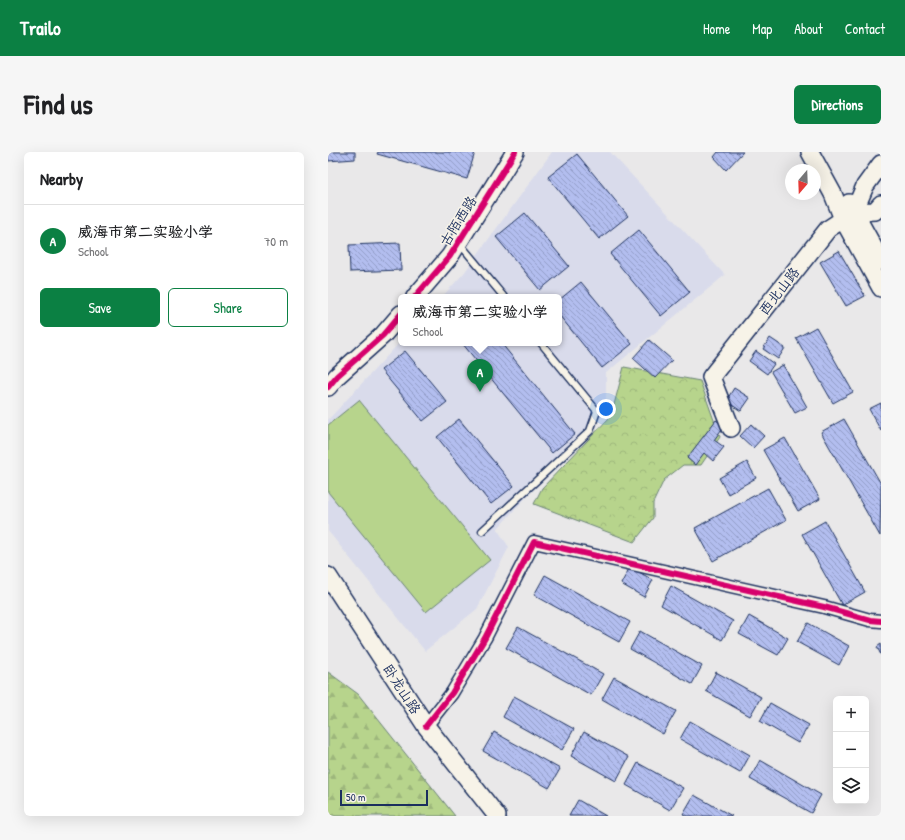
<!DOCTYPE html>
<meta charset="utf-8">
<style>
:root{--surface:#fff;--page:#f6f6f6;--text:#202124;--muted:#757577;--line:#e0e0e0;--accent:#0b8043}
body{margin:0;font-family:"Patrick Hand","LXGW WenKai TC",sans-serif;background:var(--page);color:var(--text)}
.controls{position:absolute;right:12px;bottom:12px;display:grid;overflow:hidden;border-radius:6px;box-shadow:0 4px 16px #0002}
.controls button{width:36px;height:36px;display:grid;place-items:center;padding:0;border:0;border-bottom:1px solid var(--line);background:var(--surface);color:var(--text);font:20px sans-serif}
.compass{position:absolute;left:457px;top:12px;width:36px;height:36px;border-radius:50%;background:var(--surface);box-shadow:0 4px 16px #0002;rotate:199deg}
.scale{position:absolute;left:12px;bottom:10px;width:88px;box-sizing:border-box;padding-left:4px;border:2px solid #1b2f5e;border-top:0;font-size:11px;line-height:14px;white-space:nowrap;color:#1b2f5e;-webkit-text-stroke:3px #f7f3e8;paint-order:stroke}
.you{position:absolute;left:278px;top:257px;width:14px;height:14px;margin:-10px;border:3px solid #fff;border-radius:50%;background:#1a73e8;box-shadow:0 0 0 6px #1a73e833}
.badge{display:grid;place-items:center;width:26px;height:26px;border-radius:50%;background:var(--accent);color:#fff;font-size:13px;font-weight:700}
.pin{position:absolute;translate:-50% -33px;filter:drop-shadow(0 1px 2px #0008)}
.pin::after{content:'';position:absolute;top:21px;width:14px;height:12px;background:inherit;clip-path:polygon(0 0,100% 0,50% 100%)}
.popup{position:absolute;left:70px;top:142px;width:164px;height:52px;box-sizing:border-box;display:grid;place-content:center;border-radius:6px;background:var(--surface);filter:drop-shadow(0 1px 3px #0005);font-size:13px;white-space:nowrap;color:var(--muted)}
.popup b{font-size:15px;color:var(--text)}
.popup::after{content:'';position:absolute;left:50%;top:100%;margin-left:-8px;border:8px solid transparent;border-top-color:var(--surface)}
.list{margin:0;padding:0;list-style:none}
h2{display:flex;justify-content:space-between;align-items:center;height:52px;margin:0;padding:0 16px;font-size:17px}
h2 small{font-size:13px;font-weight:400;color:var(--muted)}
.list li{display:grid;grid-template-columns:26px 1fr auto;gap:12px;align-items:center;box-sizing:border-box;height:72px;padding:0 16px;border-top:1px solid var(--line)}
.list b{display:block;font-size:15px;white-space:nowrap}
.list p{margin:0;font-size:13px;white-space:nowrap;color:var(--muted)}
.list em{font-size:13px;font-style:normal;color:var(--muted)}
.actions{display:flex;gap:8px;padding:12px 16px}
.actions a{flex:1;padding:9px 0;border:1px solid var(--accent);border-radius:6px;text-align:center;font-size:14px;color:var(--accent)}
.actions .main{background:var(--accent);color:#fff}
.icon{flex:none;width:22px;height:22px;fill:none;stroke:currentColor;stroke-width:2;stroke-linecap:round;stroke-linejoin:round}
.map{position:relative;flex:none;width:553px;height:664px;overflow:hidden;border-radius:6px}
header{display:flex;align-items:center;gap:24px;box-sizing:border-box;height:56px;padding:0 20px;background:var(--accent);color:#fff}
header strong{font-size:19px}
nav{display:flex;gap:22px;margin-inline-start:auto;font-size:14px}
.intro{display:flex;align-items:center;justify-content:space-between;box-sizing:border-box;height:96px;padding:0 24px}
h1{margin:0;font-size:28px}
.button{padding:10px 18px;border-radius:6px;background:var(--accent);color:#fff;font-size:14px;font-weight:700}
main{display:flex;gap:24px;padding:0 24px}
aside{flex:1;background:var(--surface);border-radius:6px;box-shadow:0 4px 16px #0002}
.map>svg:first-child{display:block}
.built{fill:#d9dbeb}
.forest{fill:url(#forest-firs);stroke:#698275}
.park{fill:url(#park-crowns);stroke:#698275}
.pitch{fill:#b7d48c;stroke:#698275}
.building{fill:url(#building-back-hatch);stroke:#1b2f5e}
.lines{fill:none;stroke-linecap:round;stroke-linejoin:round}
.lane-casing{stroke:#1b2f5e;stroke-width:9}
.street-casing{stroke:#1b2f5e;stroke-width:15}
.secondary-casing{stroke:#1b2f5e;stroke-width:20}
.lane{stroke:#f7f3e8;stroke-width:6}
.street{stroke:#f7f3e8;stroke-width:12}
.secondary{stroke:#f7f3e8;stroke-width:17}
.cycleway-casing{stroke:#f7f3e8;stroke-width:8}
.cycleway{stroke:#d6006c;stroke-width:6}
.labels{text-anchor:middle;stroke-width:3;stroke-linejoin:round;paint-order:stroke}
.street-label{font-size:14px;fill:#1b2f5e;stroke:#f7f3e8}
</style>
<header>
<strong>Trailo</strong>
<nav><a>Home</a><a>Map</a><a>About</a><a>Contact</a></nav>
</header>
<div class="intro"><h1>Find us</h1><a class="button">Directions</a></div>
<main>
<aside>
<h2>Nearby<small></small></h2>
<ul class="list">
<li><span class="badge">A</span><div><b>威海市第二实验小学</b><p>School</p></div><em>70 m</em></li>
</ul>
<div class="actions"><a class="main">Save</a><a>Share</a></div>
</aside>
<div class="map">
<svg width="553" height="664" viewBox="0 0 553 664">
<defs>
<pattern id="forest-firs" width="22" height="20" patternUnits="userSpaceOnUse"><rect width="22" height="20" fill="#b7d48c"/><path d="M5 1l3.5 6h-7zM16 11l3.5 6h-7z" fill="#9db67b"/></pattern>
<pattern id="park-crowns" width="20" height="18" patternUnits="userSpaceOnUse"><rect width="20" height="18" fill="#b7d48c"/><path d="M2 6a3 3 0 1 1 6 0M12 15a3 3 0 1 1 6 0" fill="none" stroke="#9db67b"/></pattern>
<pattern id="building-back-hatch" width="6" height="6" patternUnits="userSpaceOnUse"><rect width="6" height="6" fill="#b3beef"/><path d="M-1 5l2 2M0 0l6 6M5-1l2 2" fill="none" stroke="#919bc5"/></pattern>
</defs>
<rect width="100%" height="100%" fill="#e9e8e9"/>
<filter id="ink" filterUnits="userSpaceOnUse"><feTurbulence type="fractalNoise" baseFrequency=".025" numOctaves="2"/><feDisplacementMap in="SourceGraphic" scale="8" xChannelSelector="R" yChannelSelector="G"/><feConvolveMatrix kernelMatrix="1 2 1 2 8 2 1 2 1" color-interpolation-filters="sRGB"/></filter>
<g filter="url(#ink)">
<path class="built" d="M224,0H282L397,123L278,221V259L169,377L181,395L149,457L97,499L0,379V268L73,189V191H231V145H114L136,121Z"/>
<path class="forest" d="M0,520L30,542L127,664H0Z"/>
<path class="park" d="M296,215L372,229L392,285L373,313H355L336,328L325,351V366L306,390L206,352L214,336L283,264Z"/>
<path class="pitch" d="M31,248L162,408L98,460L0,340V273Z"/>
<g class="building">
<path d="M0,0H27V7L0,9Z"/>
<path d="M50,0H147L139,27L49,2Z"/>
<path d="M390,0H415L398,18L386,5Z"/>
<path d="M249,2L300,64L271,87L220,25Z"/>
<path d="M197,61L241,114L212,138L168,85Z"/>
<path d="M311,78L362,140L333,164L282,102Z"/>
<path d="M72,91L73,118L22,120L21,93Z"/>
<path d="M511,99L537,144L518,154L492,110Z"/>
<path d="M253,130L304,192L274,216L231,163V148Z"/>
<path d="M488,175L525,240L505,251L468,186Z"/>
<path d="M442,186L457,196L450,207L435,197Z"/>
<path d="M321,188L344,208L327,226L305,206Z"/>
<path d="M134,191H173L247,282L224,301Z"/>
<path d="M77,199L119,250L95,269L53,218Z"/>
<path d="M428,199L446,212L439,222L421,209Z"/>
<path d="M455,213L479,255L467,261L443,220Z"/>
<path d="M406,236L422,246L413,259L398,249Z"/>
<path d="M553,251V279L541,257Z"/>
<path d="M131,267L186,334L163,352L109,285Z"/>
<path d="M516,267L553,332L552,384L493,280Z"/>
<path d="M388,268L396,274L386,288L396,295L385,309L376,301L367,313L359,306Z"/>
<path d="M423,272L436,284L425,296L412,284Z"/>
<path d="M457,286L492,347L470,359L435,298Z"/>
<path d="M419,310L428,326L400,342L391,326Z"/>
<path d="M440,336L458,368L385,409L367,376Z"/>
<path d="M497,369L537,440L514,453L474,382Z"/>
<path d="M302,415L325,428L316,445L293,432Z"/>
<path d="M217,423L302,470L291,490L206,443Z"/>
<path d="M343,434L405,469L394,488L333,453Z"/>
<path d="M421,464L460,486L450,503L411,482Z"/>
<path d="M480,471L521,494L511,513L469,490Z"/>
<path d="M190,475L275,522L263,543L178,496Z"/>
<path d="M312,479L374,514L364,532L302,497Z"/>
<path d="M553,492V503L549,495Z"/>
<path d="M388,520L433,545L422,564L378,539Z"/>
<path d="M286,525L348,559L335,582L274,547Z"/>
<path d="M186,544L246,577L234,598L175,565Z"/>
<path d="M442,551L481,573L470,591L432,569Z"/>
<path d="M362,569L422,603L412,621L352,587Z"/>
<path d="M166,580L232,617L221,636L155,599Z"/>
<path d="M256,580L301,605L288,629L243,604Z"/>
<path d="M432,608L493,643L483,661L422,627Z"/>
<path d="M310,611L355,636L342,658L298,633Z"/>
<path d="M366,643L404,664H359L355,662Z"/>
<path d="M250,648L278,664H241Z"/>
</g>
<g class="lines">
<defs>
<g id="lane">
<path d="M132,92L176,145"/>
<path d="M154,379L262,279L269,259L213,191"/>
</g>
<path id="street" d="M98,574L124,541L157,486L206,390L496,455L542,468L553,469"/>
<g id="secondary">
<path d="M482,0L505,42L515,67L553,136"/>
<path d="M521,51L553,109"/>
<path d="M526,60L537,34L553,12"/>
<path d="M87,145L122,104L187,0"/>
<path d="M0,235L9,224L55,183L73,162"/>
<path d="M403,276L383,225L500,77L526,60L547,59L553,52"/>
<path d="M0,424L98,574L169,664"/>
</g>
</defs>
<use href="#lane" class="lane-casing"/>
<use href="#street" class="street-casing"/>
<use href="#secondary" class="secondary-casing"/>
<use href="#lane" class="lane"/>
<use href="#street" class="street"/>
<use href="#secondary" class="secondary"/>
<defs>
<g id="cycleway">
<path d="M87,145L122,104L187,0"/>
<path d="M0,235L9,224L55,183L73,162"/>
<path d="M98,574L124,541L157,486L206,390L496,455L542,468L553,469"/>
</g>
</defs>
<use href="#cycleway" class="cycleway-casing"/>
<use href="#cycleway" class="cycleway"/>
</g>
</g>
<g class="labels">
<g class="street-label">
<text transform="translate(130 69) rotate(-58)" y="5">古陌西路</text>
<text transform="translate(451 139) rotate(-52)" y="5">西北山路</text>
<text transform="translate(74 537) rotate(57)" y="5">卧龙山路</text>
</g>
</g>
</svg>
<div class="controls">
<button>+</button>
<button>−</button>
<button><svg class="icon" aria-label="layers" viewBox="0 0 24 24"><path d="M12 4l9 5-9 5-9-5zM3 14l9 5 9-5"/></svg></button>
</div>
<svg class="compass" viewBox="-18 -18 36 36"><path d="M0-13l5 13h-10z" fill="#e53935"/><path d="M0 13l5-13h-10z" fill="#757577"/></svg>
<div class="scale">50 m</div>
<div class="you"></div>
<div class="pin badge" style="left:152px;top:240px">A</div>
<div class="popup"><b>威海市第二实验小学</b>School</div>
</div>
</main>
